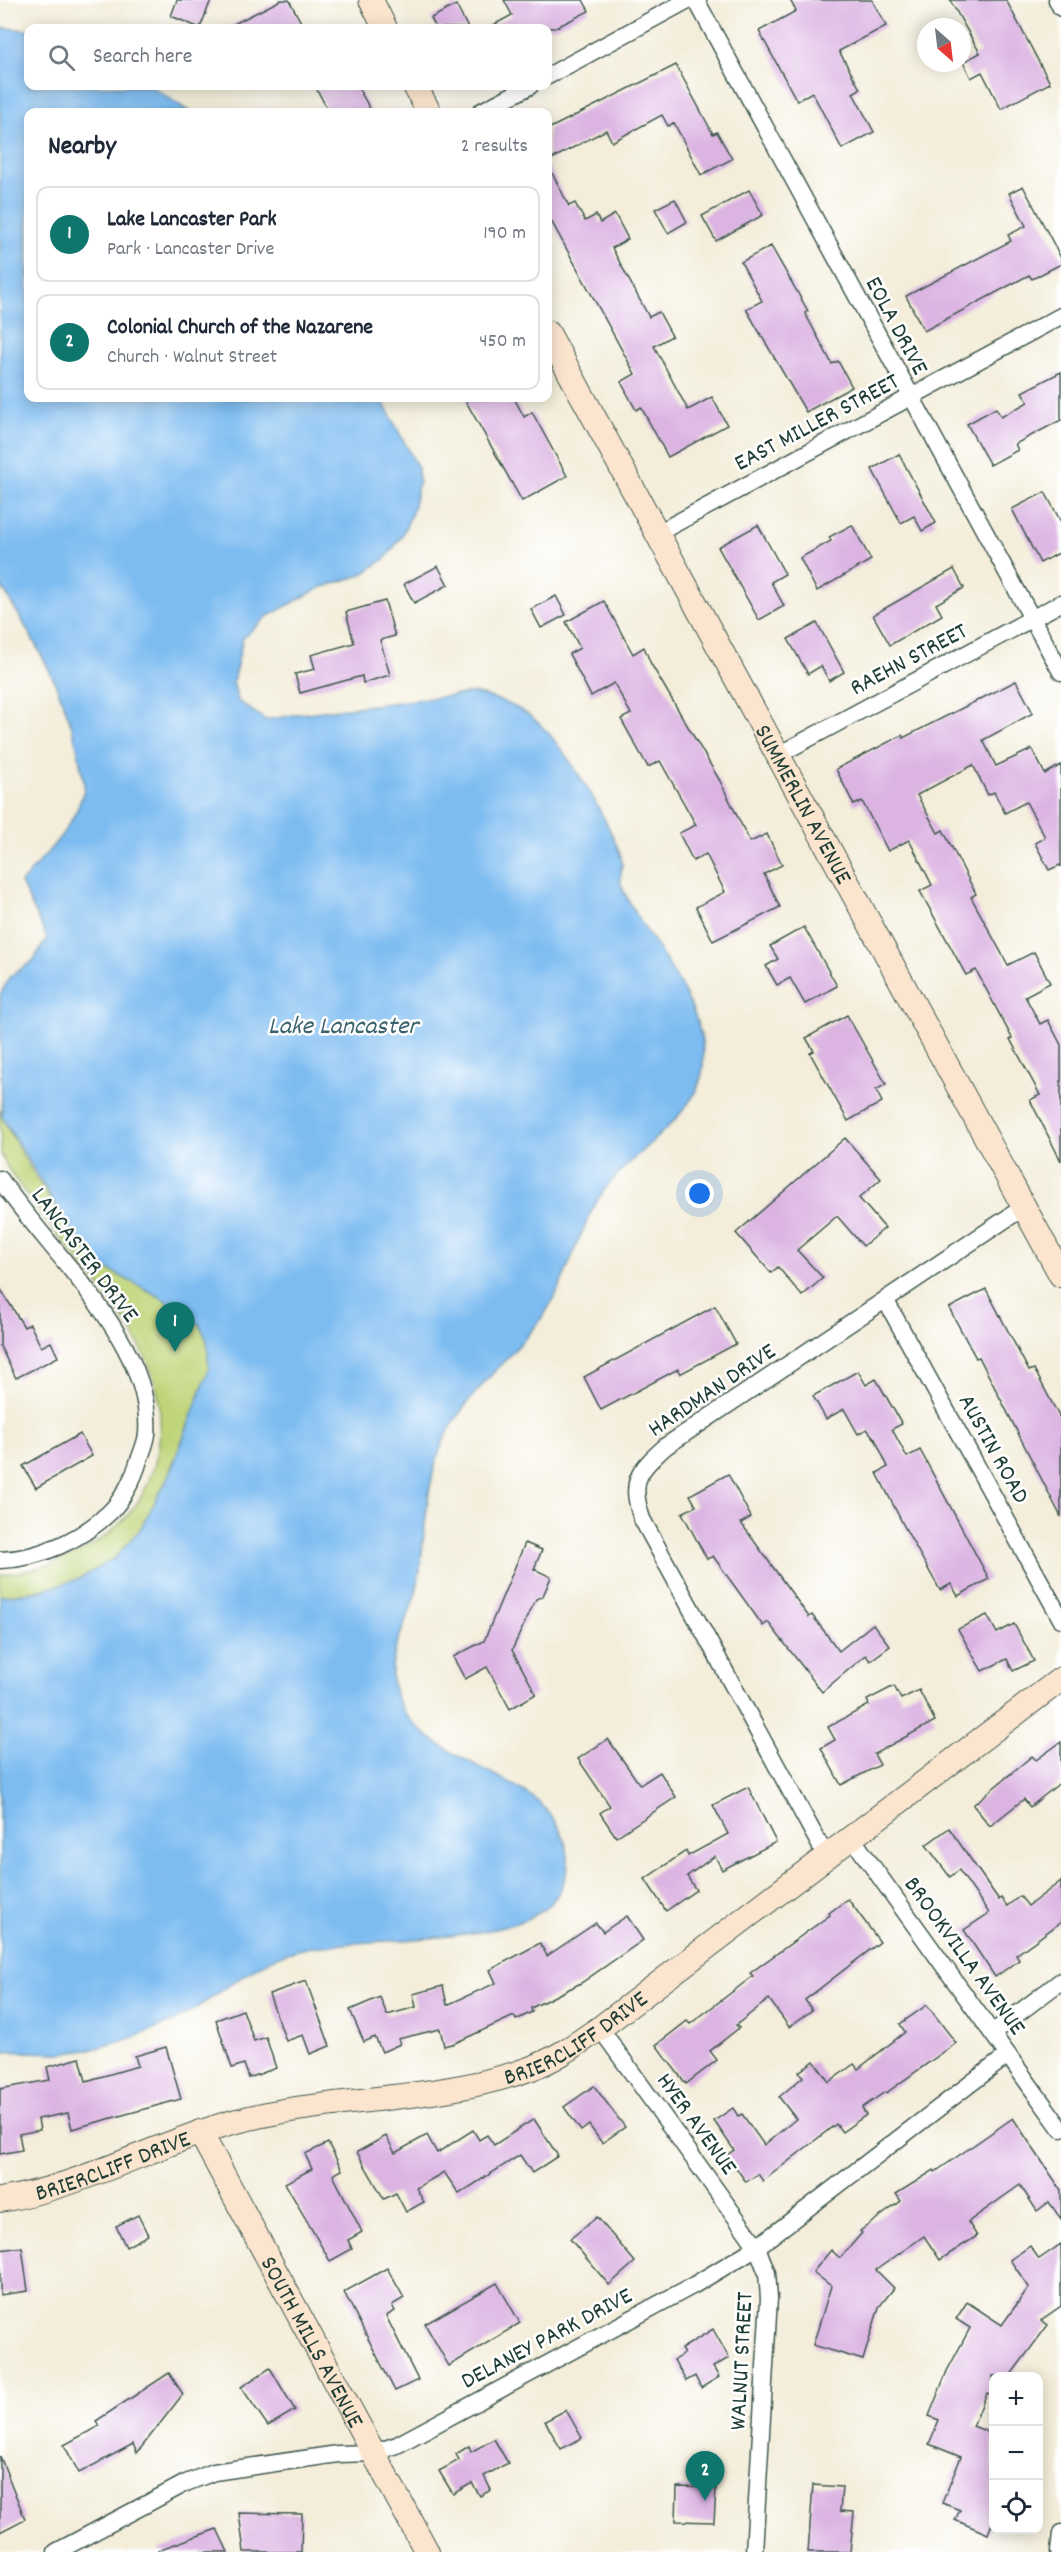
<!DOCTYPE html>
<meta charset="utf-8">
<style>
:root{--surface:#fff;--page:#f6f6f7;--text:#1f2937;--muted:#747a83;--line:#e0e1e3;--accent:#0f766e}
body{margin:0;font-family:Dekko,sans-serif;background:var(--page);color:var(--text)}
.controls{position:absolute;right:18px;bottom:18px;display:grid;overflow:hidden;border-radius:12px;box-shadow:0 3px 15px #0003}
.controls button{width:54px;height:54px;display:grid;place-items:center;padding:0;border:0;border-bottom:2px solid var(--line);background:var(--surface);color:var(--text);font:30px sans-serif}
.compass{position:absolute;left:917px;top:18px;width:54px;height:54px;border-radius:50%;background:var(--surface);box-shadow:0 3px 15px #0003;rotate:152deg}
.you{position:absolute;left:700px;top:1194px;width:21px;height:21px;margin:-15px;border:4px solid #fff;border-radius:50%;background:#1a73e8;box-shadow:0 0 0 9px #1a73e833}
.badge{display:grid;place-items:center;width:39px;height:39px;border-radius:50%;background:var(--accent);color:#fff;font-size:20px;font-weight:700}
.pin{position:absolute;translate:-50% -50px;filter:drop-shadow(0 2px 3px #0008)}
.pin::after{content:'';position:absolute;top:32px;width:21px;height:18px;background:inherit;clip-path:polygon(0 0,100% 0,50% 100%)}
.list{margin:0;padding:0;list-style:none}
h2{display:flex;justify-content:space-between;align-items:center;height:78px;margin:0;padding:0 24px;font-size:26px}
h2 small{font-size:20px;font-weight:400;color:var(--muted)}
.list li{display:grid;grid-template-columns:39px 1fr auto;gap:18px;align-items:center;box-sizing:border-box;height:96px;margin:0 12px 12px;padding:0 12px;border:2px solid var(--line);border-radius:12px}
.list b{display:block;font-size:22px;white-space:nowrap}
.list p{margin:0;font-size:20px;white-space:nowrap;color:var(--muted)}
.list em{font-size:20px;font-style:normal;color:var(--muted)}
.icon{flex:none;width:33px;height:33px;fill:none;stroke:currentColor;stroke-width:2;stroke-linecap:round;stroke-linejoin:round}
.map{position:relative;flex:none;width:1061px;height:2552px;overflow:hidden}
.search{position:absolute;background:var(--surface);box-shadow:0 3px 15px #0003;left:24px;top:24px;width:528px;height:66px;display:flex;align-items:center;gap:15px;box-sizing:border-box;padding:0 21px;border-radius:12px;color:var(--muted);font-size:22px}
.panel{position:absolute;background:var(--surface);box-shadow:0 3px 15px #0003;left:24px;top:108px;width:528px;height:294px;border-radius:12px}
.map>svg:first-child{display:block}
.green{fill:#c0d579;stroke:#708956;stroke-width:1.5}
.water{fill:#7dbcf1;stroke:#4e7c92;stroke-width:1.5}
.building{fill:#dbb4e2}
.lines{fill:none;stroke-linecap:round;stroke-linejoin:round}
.street-casing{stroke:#3f574d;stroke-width:19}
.secondary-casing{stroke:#3f574d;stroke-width:26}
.street{stroke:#fff;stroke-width:16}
.secondary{stroke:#fbe5cf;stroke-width:24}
.labels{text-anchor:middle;stroke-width:5;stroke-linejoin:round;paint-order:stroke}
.street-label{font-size:24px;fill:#1f3d34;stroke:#fff}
.water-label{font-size:26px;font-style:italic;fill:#3b636d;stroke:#fff}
</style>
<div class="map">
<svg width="1061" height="2552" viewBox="0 0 1061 2552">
<rect width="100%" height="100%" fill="#fff"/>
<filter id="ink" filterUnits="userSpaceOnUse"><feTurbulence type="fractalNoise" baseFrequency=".0167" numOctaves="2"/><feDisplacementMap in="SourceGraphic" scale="12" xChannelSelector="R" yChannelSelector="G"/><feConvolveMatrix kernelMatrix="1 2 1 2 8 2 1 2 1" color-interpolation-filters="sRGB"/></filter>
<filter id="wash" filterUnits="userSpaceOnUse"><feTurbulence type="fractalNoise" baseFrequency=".008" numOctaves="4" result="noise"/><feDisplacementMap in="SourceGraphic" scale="24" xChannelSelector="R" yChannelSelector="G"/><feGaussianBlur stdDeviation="1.35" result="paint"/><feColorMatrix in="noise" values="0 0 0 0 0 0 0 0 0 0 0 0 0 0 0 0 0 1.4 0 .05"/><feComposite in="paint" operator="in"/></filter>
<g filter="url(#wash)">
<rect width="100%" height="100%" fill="#f3edd9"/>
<path class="green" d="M0,1109C8,1139 79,1249 104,1267C129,1284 184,1302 200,1325C208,1336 210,1356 209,1369C206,1387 196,1404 190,1420C172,1465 152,1527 115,1558C83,1584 39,1591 0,1596V1575C51,1569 107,1548 137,1503C163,1463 168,1407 148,1363C123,1305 73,1257 36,1207C25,1191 8,1173 1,1154C0,1142 0,1122 0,1109Z"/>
<path class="water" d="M4,28L28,30V86H151L190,112H28V398H381L418,468L419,481L413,510L402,536L386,558L361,575L320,588L268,616L243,638L233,682L238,701L266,720L299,714L473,693C493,697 513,704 530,716C562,739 606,816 620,854C625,865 619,872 621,884C623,892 631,905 635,912C662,960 718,1022 700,1081C687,1123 624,1157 599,1198C575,1236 568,1282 541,1319C510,1360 466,1393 444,1440C424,1485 426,1536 418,1583C414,1606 401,1628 395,1651C371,1735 483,1761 532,1797C550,1810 567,1834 568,1857C569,1874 561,1892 550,1904C509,1946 365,1937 307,1948C253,1957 219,2000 171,2022C138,2037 99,2051 62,2053C41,2054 21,2050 0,2052V1596L36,1592L81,1578L115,1558L140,1529L169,1476L209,1369L207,1341L200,1325L160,1297L102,1266L69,1227L2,1117L0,995L10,976L33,961L47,938L21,883C45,854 76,826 84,789C85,781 81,770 80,762C69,697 34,639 0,584V29Z"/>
<g id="blocks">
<g class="building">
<path d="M177,0H211L200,28L171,16Z"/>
<path d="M281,0H289L304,28H226Z"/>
<path d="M504,0H583L589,11L555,28H488L512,15Z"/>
<path d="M790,0H872L886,26L839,51L860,89L853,93L874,132L842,149L812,92L797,101L759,31L796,11Z"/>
<path d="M950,0H1006L1050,83L1001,109L982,72L971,78L963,62L980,53Z"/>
<path d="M456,5L468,28H436L431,18Z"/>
<path d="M676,65L713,134L717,132L732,159L701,175L674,123L668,126L662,115L612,142L606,130L548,161V129Z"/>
<path d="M315,86H357L372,112H329Z"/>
<path d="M548,165L569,206L575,203L585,221L596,215L600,223L615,214L628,239L612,248L649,317L659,312L672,336L654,346L688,410L712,397L727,425L668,457L641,407L636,410L621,382L635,374L548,215Z"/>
<path d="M1023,186L1061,258V264L1032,279L1029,275L924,331L906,296L1011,241L1008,235L1026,226L1009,193Z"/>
<path d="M749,190L763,215L716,241L702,216Z"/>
<path d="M675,199L687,222L668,233L655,209Z"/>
<path d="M771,246L808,311L805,313L832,364L838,361L852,387L806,412L746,309L762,301L741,262Z"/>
<path d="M1061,372V420L1015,444L1018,450L990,465L967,424L996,408L1001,417L1028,402L1022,392Z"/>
<path d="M464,398H514L524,417L532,412L567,476L522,501Z"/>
<path d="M899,454L936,523L922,531L914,516L901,523L872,469Z"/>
<path d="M1045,492L1061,522V552L1040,563L1012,509Z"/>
<path d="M758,525L785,574L771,582L784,606L759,620L718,547Z"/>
<path d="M852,525L871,560L817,591L800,558L831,541L829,537Z"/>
<path d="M438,566L448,585L414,603L404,584Z"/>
<path d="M954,569L964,588L936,604L942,615L890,645L873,615Z"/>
<path d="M556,596L566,615L541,628L531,609Z"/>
<path d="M385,601L395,636L380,640L390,675L363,683L362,676L300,693L295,674L315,669L311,655L354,643L346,612Z"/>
<path d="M604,601L633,654L644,647L651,664L720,781L750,842L767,834L782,865L764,874L780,907L713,941L696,907L725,892L706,854L693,861L679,833L696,825L660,761L648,767L621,719L631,714L614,683L591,696L569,654L580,648L566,622Z"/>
<path d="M817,623L844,672L829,681L821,666L808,674L788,639Z"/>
<path d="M1016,681L1033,713L983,740L996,766L1032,749L1045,774L1061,765V867L1060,865L1049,870L1035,843L1045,837L1026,802L1005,813L994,792L988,795L973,765L917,795L938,833L943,830L976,894L971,897L1008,965L1034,952L1050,983L1025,996L1040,1024L1048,1020L1061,1045V1161L1030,1100L1040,1095L1010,1039L1012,1038L976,970L966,975L920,891L932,885L909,840L888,851L862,801L854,805L836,769L902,735L903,738Z"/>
<path d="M804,927L837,986L805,1004L790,978L777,985L766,966L778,959L770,946Z"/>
<path d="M847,1015L886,1084L876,1090L882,1102L848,1121L810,1053L814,1051L806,1038Z"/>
<path d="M845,1138L881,1179L859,1198L885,1228L863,1246L837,1216L797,1250L823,1278L802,1296L778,1267L771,1273L736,1233Z"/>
<path d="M0,1288L24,1327L30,1324L41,1347L51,1342L58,1357L16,1378L0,1346Z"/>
<path d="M986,1289L1029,1371L1034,1369L1061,1420V1517L979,1357L976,1358L949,1308Z"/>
<path d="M715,1306L736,1344L680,1374L678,1369L601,1410L584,1377Z"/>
<path d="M858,1371L866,1385L876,1379L902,1424L892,1429L907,1457L920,1450L989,1579L958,1596L951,1584L940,1590L905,1528L877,1473L888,1467L875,1439L867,1429L858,1434L844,1409L826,1419L813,1396Z"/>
<path d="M80,1434L92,1456L36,1488L23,1466Z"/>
<path d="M728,1474L751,1517L741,1523L809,1617L812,1615L839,1651L873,1624L890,1646L870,1661L866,1655L822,1692L768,1622L763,1626L713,1556L707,1559L682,1513L696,1506L690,1495Z"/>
<path d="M525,1543L542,1550L534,1569L551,1577L543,1596L536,1599L512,1650L536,1694L510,1709L487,1667L465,1679L453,1657L484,1641Z"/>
<path d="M987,1615L997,1633L1014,1624L1034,1661L1013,1671L1007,1659L982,1671L958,1629Z"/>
<path d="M894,1686L901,1699L919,1690L935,1721L874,1754L880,1765L841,1785L821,1748L835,1740L828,1727L869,1705L867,1700Z"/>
<path d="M608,1739L640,1785L660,1772L676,1797L616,1837L600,1813L610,1806L578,1759Z"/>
<path d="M1061,1742V1782L1030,1807L1024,1799L990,1826L973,1805L1032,1756L1036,1760Z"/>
<path d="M748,1787L776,1842L722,1870L715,1856L687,1876L696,1890L666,1911L645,1879L686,1851L688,1856L728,1834L713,1805Z"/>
<path d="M949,1828L999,1900L1001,1898L1007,1906L1020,1896L1028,1906L1061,1881V1922L1016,1955L1019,1960L995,1977L964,1930L989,1913L959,1870L950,1877L926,1845Z"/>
<path d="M848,1899L880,1942L805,2000L812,2010L789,2027L769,1999L736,2025L739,2028L710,2051L717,2060L686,2084L656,2045L687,2021L690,2024L753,1976L750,1973L830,1915L829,1913Z"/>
<path d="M627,1916L643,1940L581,1983L531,2008L532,2012L516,2020L514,2016L455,2043L444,2046L440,2029L398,2039L400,2044L382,2052L375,2037L364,2042L350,2010L380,1997L387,2015L416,2007L413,1994L443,1986L447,2005L496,1983L490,1970L540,1943L547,1956L596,1923L603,1932Z"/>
<path d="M306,1981L330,2046L310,2054L303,2035L286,2041L269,1994Z"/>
<path d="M927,2005L956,2043L886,2093L885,2092L862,2108L866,2115L842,2132L836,2124L763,2181L758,2174L746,2182L727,2155L734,2150L714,2121L733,2108L738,2116L742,2114L764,2145L796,2119L779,2097L803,2077L799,2072L814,2061L829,2082L854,2064L858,2069L905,2032L900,2024Z"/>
<path d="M243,2010L254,2041L266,2037L276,2068L249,2078L244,2064L232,2068L216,2020Z"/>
<path d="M166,2047L181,2099L72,2129L68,2113L38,2119L40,2130L19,2134L22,2150L0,2154V2089L50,2080L47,2067L80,2058L86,2081L138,2066L135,2056Z"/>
<path d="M594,2086L625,2127L602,2143L589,2125L581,2131L564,2107Z"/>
<path d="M1013,2118L1061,2190V2219L1049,2202L1037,2211L1020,2185L968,2222L977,2236L940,2260L924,2236L876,2270L894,2288L879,2307L863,2360L813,2345L831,2286L813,2272L831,2250L840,2258L862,2233L860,2231L901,2201L896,2194L934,2170L935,2172Z"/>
<path d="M534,2119L558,2156L532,2173L520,2155L459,2194L444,2172L416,2188L424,2202L406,2212L396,2193L384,2199L357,2152L386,2136L395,2153L427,2135L437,2153L473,2130L479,2140L487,2135L494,2145Z"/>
<path d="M328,2143L342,2170L333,2175L362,2232L348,2240L352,2249L330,2261L285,2183L312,2169L305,2154Z"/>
<path d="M138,2215L148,2235L126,2247L116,2226Z"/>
<path d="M597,2217L635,2262L609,2285L570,2239Z"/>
<path d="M1061,2244V2306L1041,2320L1048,2325L1010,2376H993V2396L987,2393L973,2426L993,2434V2521L988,2534L955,2520L960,2510L942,2503L961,2457L929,2444L939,2420L929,2416L947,2371L970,2328L956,2319L967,2302L1002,2325L1029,2287L1010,2260L1030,2246L1039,2259Z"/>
<path d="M22,2247L28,2291L0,2295V2250Z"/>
<path d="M387,2268L404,2298L392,2305L395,2311L386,2316L418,2380L395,2391L344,2292Z"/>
<path d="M497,2283L520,2323L449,2366L425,2324Z"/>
<path d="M713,2329L729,2358L713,2367L719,2377L701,2388L695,2376L686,2381L674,2360L684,2354L681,2349Z"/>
<path d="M270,2368L295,2410L268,2426L241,2387Z"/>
<path d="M169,2373L183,2394L137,2453L133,2444L79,2473L64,2445L99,2426L96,2421Z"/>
<path d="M566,2410L582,2438L561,2449L545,2421Z"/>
<path d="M494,2439L508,2463L484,2476L491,2490L480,2496L472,2483L453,2494L439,2471L459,2460L456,2454L469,2446L471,2452Z"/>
<path d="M0,2456L25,2519L0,2532Z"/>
<path d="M813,2485L842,2487L840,2511L854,2512L850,2552H808Z"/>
<path d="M677,2487L716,2488L714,2522L676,2521Z"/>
<path d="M239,2513L302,2514L301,2552H244Z"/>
<path d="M217,2529L228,2552H159L158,2550Z"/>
</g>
</g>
</g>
<g filter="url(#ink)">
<use href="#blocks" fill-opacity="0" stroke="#3f574d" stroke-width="1.5"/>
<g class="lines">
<defs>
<g id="street">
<path d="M696,0L1061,672"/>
<path d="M1057,0L1061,8"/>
<path d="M548,76L688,0"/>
<path d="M480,112L530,86"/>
<path d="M656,534L1061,316"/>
<path d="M778,755L1061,603"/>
<path d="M0,1179C48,1252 154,1342 147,1434C146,1443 142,1452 139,1460C134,1478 123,1499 110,1512C82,1539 40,1559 0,1560"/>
<path d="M886,1301L1061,1619"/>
<path d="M852,1838L1061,2129"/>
<path d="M827,1858L642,1519C629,1481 638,1471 666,1446L1024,1207"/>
<path d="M600,2028L757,2247L767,2273L769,2298L754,2552"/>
<path d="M992,2033L1061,1981"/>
<path d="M56,2552L186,2483L214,2472L338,2454L373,2453L397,2445L694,2285L757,2247L1008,2055"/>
<path d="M1059,2552L1061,2533"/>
</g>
<g id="secondary">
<path d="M371,0L385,28"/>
<path d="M415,86L429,112"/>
<path id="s1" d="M548,333L1061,1275"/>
<path id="s2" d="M200,2132L427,2552"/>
<path id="s3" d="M0,2200C82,2187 154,2144 233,2122C330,2096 434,2103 529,2069C555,2060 578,2043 600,2028L1061,1679"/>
</g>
</defs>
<use href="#street" class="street-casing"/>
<use href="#secondary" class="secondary-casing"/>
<use href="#street" class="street"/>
<use href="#secondary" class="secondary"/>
</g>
</g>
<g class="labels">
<g class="street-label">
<text transform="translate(898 325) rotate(62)" y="8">EOLA DRIVE</text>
<text transform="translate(816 421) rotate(-28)" y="8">EAST MILLER STREET</text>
<text transform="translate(908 658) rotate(-28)" y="8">RAEHN STREET</text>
<text dy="8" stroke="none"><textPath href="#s1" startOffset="536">SUMMERLIN AVENUE</textPath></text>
<text transform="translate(86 1254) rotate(53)" y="8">LANCASTER DRIVE</text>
<text transform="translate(711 1389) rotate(-34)" y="8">HARDMAN DRIVE</text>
<text transform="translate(995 1448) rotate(61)" y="8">AUSTIN ROAD</text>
<text transform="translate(966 1955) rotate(54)" y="8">BROOKVILLA AVENUE</text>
<text dy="8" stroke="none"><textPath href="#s3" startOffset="603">BRIERCLIFF DRIVE</textPath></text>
<text transform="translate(698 2123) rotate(54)" y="8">HYER AVENUE</text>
<text dy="8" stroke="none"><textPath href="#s3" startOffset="118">BRIERCLIFF DRIVE</textPath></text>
<text transform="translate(546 2337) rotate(-28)" y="8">DELANEY PARK DRIVE</text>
<text dy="8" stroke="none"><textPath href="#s2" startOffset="238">SOUTH MILLS AVENUE</textPath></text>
<text transform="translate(740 2361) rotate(-87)" y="8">WALNUT STREET</text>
</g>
<g class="water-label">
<text x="343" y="1033">Lake Lancaster</text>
</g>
</g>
</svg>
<div class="controls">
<button>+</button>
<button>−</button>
<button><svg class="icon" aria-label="locate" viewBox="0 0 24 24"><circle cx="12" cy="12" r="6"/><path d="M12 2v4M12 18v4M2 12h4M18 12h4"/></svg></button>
</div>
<svg class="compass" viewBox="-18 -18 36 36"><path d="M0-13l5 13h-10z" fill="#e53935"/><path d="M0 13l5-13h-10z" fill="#747a83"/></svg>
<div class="you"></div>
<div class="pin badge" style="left:175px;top:1352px">1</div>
<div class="pin badge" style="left:705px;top:2501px">2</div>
<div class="search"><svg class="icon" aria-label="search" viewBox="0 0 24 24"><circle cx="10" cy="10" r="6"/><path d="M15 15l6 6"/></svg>Search here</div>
<section class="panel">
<h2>Nearby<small>2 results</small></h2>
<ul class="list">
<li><span class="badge">1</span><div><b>Lake Lancaster Park</b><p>Park · Lancaster Drive</p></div><em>190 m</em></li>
<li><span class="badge">2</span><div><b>Colonial Church of the Nazarene</b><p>Church · Walnut Street</p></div><em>450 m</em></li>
</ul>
</section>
</div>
